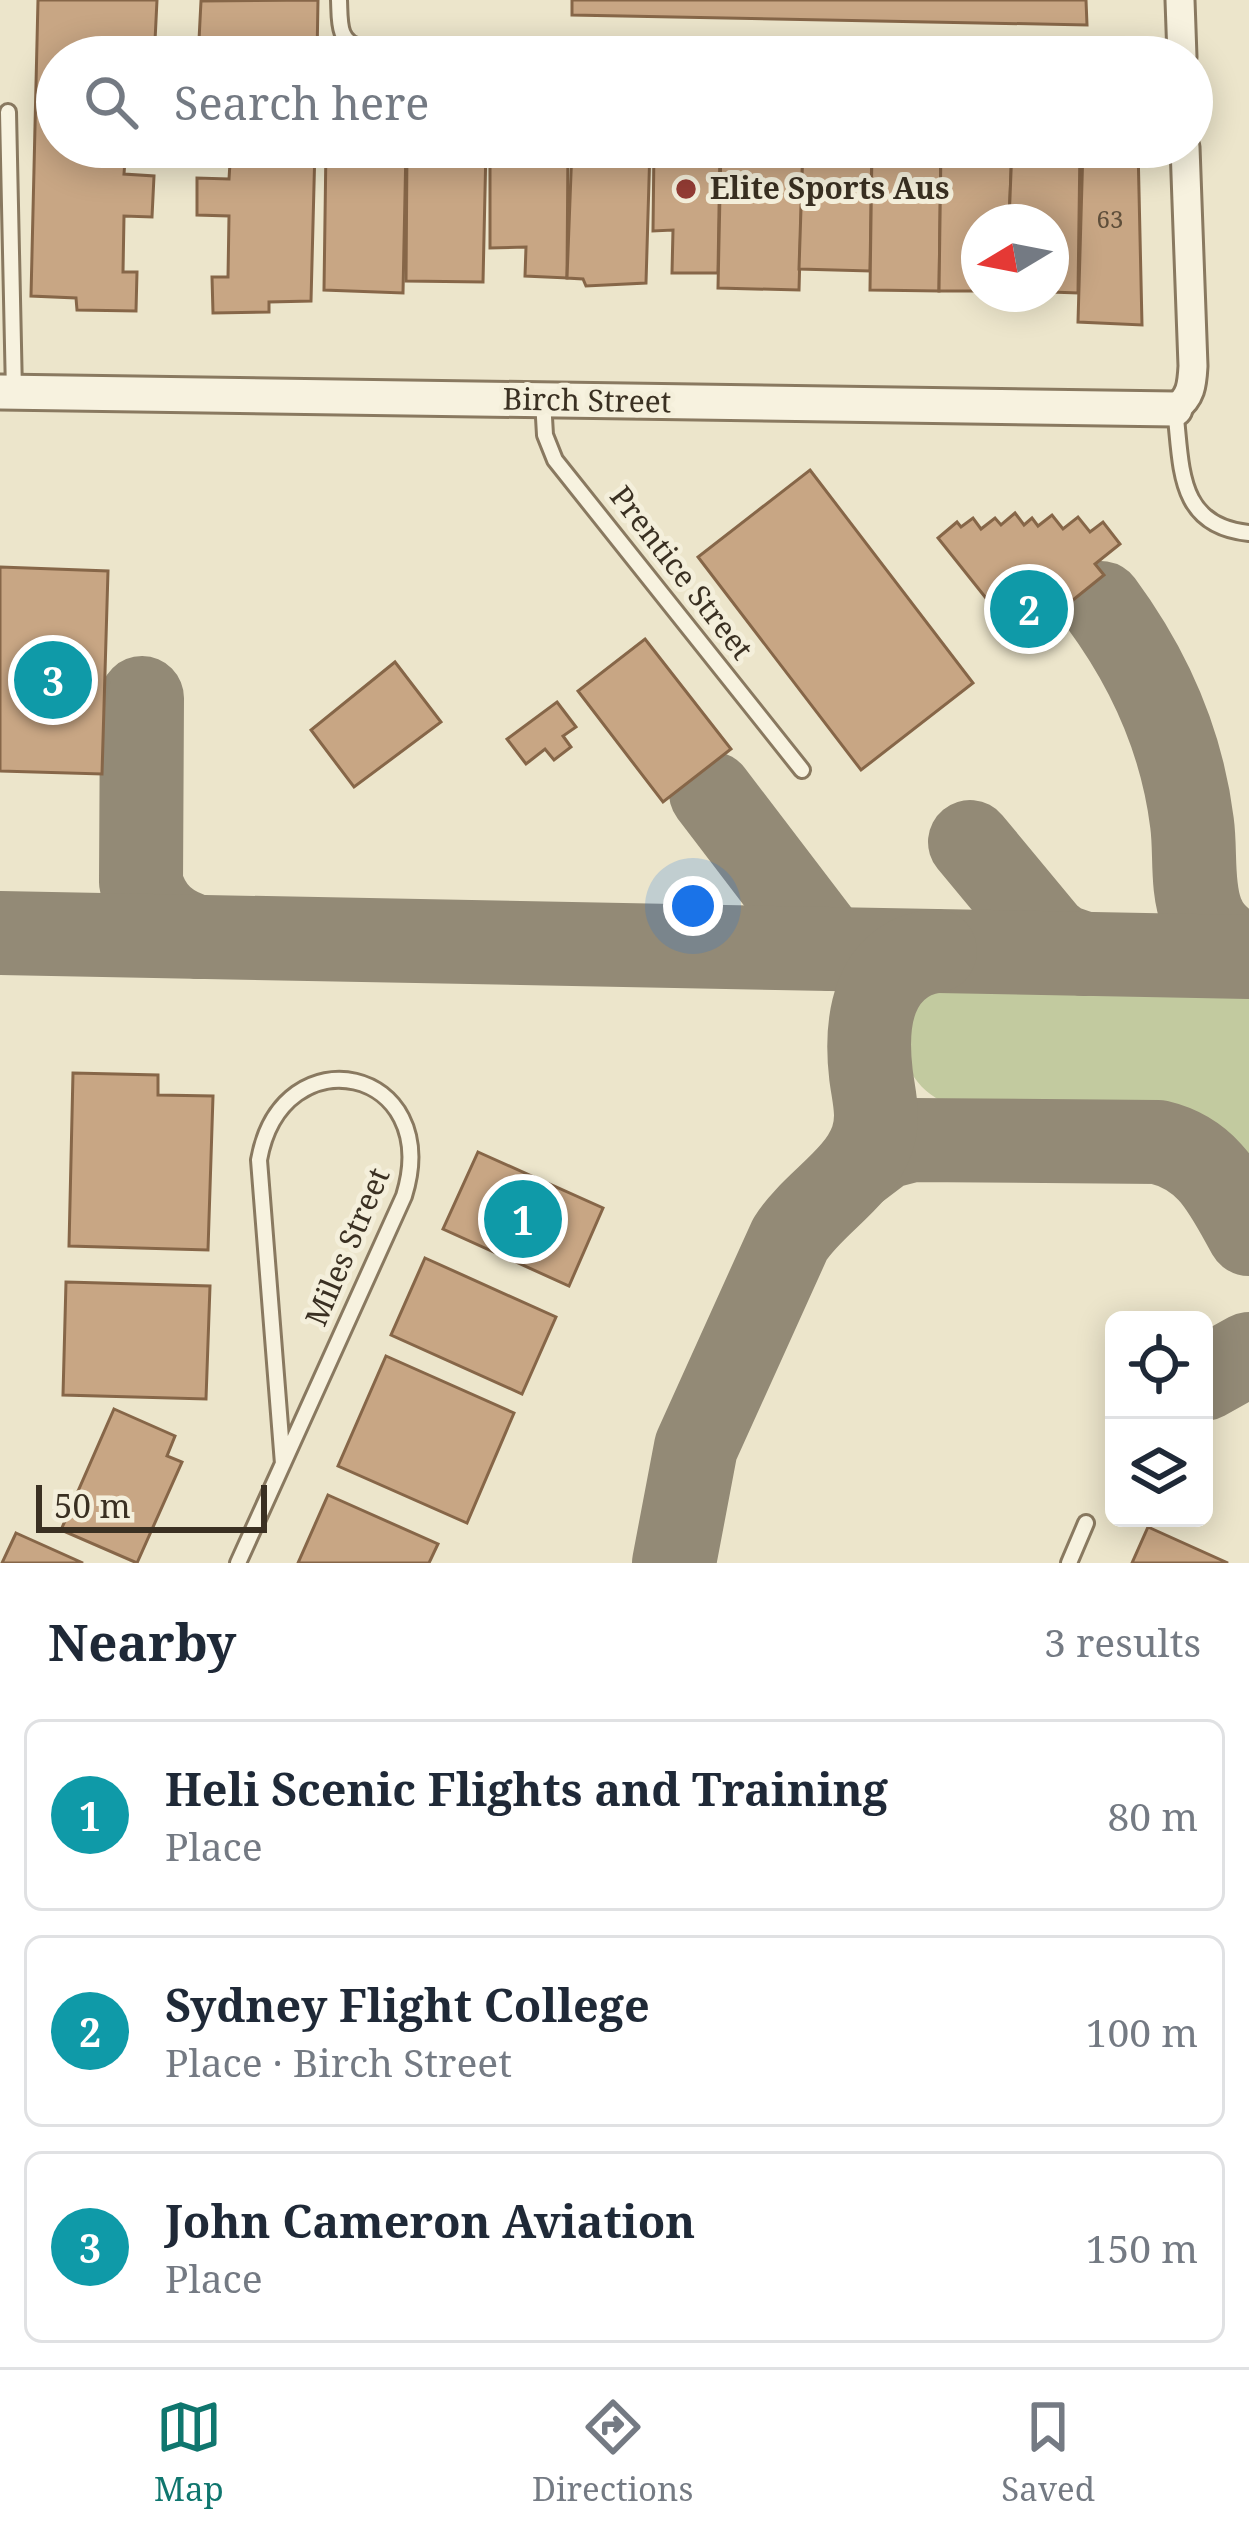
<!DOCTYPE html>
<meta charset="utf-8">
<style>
:root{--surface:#fff;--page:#f6f6f7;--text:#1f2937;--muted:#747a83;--line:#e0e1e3;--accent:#0f766e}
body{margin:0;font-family:"Noto Serif",serif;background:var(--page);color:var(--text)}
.controls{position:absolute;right:36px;bottom:36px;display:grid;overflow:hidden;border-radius:18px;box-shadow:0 6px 30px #0003}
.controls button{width:108px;height:108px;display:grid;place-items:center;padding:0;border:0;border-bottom:3px solid var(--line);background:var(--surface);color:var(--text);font:60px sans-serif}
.compass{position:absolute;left:961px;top:204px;width:108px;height:108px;border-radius:50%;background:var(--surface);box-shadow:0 6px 30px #0003;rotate:260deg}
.scale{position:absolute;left:36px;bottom:30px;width:231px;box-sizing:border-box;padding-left:12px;border:6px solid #3a3022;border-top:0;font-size:33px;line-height:42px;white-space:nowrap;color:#3a3022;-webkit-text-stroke:9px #f4efdb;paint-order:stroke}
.you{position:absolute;left:693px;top:906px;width:42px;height:42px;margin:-30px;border:9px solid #fff;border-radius:50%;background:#1a73e8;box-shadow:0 0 0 18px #1a73e833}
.badge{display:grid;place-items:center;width:78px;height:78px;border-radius:50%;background:var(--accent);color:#fff;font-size:39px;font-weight:700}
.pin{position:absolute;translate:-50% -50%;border:6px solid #fff;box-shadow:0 3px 12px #0006}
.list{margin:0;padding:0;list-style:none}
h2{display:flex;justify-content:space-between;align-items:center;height:156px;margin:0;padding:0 48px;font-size:51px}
h2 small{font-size:39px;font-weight:400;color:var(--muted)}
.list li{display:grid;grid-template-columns:78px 1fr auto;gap:36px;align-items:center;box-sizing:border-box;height:192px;margin:0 24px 24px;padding:0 24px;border:3px solid var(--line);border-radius:18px}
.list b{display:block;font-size:45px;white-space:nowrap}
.list p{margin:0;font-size:39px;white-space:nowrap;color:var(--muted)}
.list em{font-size:39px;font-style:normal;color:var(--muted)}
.icon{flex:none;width:66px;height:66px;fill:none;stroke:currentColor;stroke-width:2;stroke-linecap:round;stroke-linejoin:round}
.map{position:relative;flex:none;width:1249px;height:1563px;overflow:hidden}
.search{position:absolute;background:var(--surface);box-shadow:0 6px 30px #0003;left:36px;right:36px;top:36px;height:132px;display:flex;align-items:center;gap:30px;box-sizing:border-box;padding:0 42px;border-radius:66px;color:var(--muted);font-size:45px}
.sheet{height:804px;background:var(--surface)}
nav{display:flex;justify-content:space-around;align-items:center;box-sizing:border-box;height:168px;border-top:3px solid var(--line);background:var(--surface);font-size:33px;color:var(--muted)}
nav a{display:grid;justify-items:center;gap:6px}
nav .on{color:var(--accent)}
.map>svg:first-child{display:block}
.green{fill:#c2ca9f}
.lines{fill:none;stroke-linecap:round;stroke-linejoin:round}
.taxiway{stroke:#938a76;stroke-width:84}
.building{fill:#c8a684;stroke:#866648;stroke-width:3}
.service-casing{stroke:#897960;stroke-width:20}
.minor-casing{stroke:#897960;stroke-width:33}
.tertiary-casing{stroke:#897960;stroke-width:39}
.service{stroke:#f7f2df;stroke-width:14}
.minor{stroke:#f7f2df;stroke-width:27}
.tertiary{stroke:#f7f2df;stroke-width:33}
.poi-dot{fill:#943c34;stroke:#f4efdb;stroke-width:4.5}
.labels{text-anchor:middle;stroke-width:10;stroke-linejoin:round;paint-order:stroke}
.number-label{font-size:24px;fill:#5e4e3a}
.poi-label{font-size:30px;font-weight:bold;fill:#3a3022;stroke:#f4efdb;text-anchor:start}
.street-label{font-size:30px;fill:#3a3022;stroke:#f4efdb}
</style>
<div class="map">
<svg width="1249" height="1563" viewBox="0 0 1249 1563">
<rect width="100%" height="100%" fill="#ece5cb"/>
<path class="green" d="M951,985L1249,990V1182L1214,1133L1179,1114L961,1107C890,1094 882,999 951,985Z"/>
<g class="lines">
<g class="taxiway">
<path d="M1101,603C1149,668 1182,742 1192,823C1196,852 1191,887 1202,914C1210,935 1228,948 1249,955"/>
<path d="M142,698L141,882C149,913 170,929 199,937"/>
<path d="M711,793L830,949"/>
<path d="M970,842L1048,936L1061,946L1084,954"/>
<path d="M0,933L1249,957"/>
<path d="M856,1169L885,1147L912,1140L1158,1142C1209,1154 1225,1191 1249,1234"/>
<path d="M1204,1379L1249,1354"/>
<path d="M674,1563L696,1447L790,1239C813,1203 858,1180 872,1140C880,1117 874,1098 871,1075C865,1024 872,959 935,951"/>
</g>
</g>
<g class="building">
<path d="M38,0H157L155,41H127L126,57H57V147H126L124,174L154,176L152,217L124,216L123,272H137L136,311L77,310L76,298L31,296Z"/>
<path d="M318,0L317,57H232V42L199,40L201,1Z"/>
<path d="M572,0H1086L1087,25L572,15Z"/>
<path d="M231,147H315L311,301L269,302V312L213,313L212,277H228L229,216L197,215V178L229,179Z"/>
<path d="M326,147H406L403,293L324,290Z"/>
<path d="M407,147H486L483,282L406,281Z"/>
<path d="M490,147H568L567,278L525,276L526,247L490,248Z"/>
<path d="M572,147H650L646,283L586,286L583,279L567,278Z"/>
<path d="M654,147H720L718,273H672L673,230L653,231Z"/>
<path d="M721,147H803L799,290L718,288Z"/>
<path d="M803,147H872L870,271L799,269Z"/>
<path d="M872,147H941L939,291L870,290Z"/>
<path d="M941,147H1012L1009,222H979V291H939Z"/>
<path d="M1012,147H1080L1078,293L1051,292V222H1009Z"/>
<path d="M1083,147H1138L1142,325L1078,322Z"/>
<path d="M810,470L973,683L861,770L698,557Z"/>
<path d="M1015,513L1024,525L1032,518L1038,526L1052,515L1063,529L1078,517L1090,532L1103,522L1120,544L1095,564L1104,575L1021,642L938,538L957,522L961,527L973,518L981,529L995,518L1001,525Z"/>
<path d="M0,567L108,571L102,774L0,771Z"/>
<path d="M645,639L731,749L663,802L578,691Z"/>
<path d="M395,662L441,722L354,787L311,730Z"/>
<path d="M557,702L576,727L563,736L571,747L554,760L545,749L526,764L507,739Z"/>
<path d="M73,1073L158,1075V1095L213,1096L208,1250L69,1246Z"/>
<path d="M478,1152L603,1208L569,1286L443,1229Z"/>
<path d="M425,1258L556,1317L522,1394L391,1335Z"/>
<path d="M66,1282L210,1286L206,1399L63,1395Z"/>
<path d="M386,1356L514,1413L467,1523L338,1466Z"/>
<path d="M114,1409L175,1436L167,1456L182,1462L137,1563L61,1530Z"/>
<path d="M328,1495L438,1544L429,1563H298Z"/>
<path d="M1148,1527L1228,1563H1132Z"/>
<path d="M16,1533L83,1563H2Z"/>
</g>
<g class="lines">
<defs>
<g id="service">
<path d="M339,0C340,20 337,43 361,47L795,57"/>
<path d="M8,112L14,392"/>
<path d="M543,400L545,435L555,460L802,770"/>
<path d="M1175,409C1182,466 1176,526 1249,533"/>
<path d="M238,1563L404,1196C444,1067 282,1032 259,1160L283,1464"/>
<path d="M1069,1563L1086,1523"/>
</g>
<g id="minor">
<path d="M1180,0L1182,57"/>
<path d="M1175,409C1191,397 1192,385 1193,366L1185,147"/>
</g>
<path id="tertiary" d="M0,392L1175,409"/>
</defs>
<use href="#service" class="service-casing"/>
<use href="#minor" class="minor-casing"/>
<use href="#tertiary" class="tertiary-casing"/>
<use href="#service" class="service"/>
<use href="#minor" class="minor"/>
<use href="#tertiary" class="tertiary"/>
</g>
<circle class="poi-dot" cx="686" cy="189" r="12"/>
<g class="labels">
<g class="number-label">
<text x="1110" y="228">63</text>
</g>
<g class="poi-label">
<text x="710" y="199">Elite Sports Aus</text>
</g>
<g class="street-label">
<text transform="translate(587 401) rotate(1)" y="10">Birch Street</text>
<text transform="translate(681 573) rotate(52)" y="10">Prentice Street</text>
<text transform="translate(348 1247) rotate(-67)" y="10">Miles Street</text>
</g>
</g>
</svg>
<div class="controls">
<button><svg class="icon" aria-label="locate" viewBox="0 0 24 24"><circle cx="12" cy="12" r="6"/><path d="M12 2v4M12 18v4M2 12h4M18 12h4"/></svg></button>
<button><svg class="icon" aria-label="layers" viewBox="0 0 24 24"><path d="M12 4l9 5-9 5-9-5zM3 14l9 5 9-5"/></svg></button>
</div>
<svg class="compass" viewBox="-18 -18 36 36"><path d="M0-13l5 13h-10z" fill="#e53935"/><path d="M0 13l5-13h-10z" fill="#747a83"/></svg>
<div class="scale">50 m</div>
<div class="you"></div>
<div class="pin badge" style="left:523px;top:1219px;background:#0f9aa8">1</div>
<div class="pin badge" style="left:1029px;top:609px;background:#0f9aa8">2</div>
<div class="pin badge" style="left:53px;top:680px;background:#0f9aa8">3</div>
<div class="search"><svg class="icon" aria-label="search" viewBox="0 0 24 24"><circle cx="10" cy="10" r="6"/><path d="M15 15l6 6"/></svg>Search here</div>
</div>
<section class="sheet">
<h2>Nearby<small>3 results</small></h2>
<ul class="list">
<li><span class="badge" style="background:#0f9aa8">1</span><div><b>Heli Scenic Flights and Training</b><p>Place</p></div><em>80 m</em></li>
<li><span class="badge" style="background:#0f9aa8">2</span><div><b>Sydney Flight College</b><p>Place · Birch Street</p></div><em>100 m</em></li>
<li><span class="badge" style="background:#0f9aa8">3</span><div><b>John Cameron Aviation</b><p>Place</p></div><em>150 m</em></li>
</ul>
</section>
<nav>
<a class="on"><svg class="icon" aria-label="map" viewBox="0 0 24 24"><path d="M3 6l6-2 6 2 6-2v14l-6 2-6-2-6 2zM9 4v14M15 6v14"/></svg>Map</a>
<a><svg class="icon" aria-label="directions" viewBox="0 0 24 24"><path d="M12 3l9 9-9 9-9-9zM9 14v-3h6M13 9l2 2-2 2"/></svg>Directions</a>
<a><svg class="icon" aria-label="saved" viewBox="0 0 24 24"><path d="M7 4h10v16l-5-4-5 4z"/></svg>Saved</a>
</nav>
